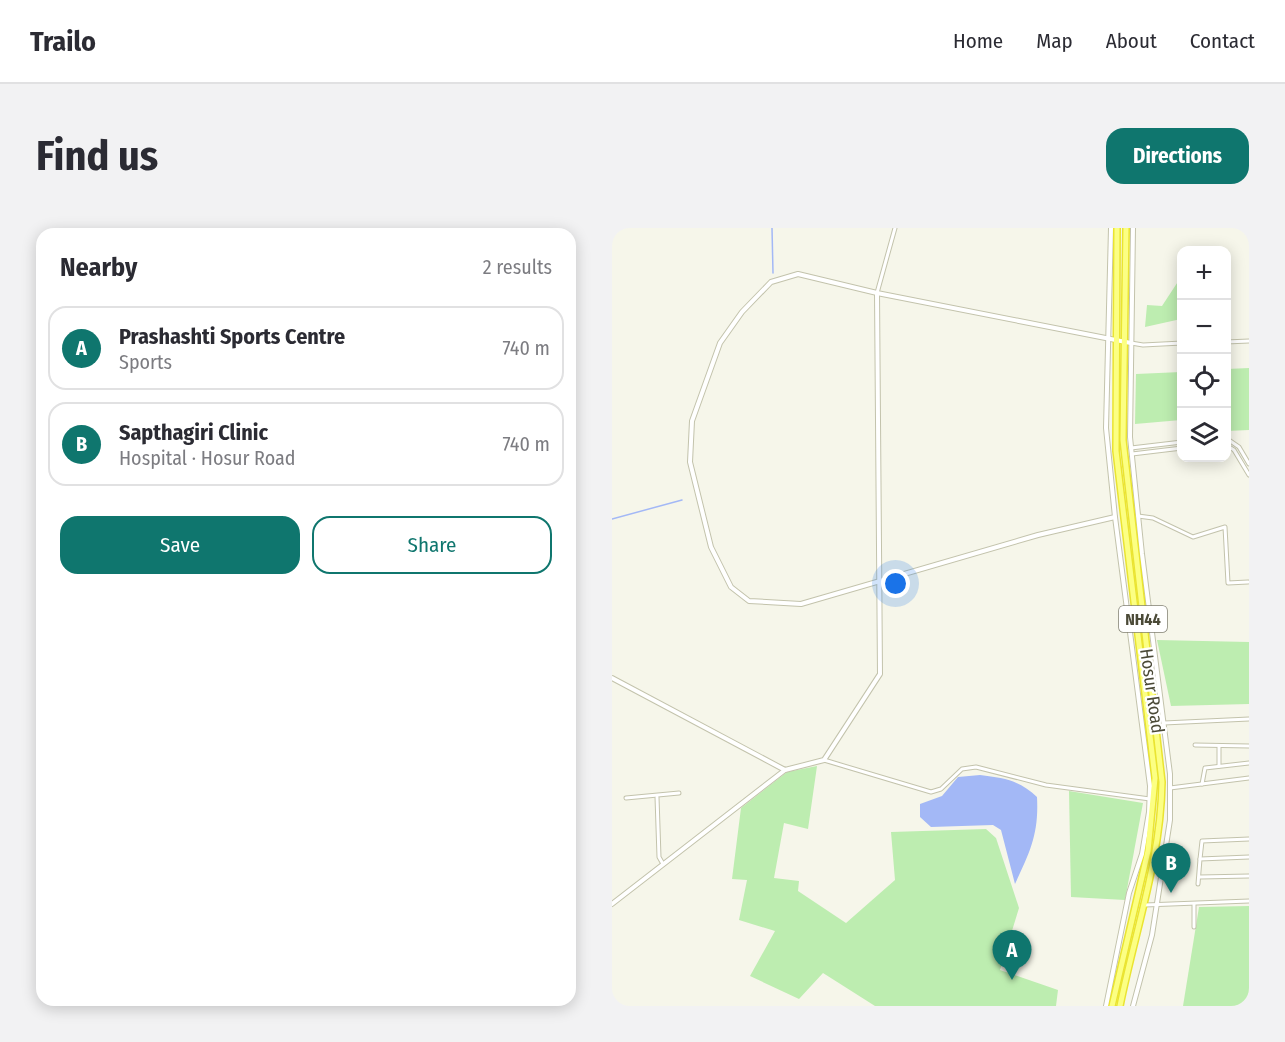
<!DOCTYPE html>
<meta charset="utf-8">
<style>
:root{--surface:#fff;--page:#f2f2f3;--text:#2b2b33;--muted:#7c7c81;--line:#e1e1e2;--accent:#0f766e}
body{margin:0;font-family:"Fira Sans Condensed",sans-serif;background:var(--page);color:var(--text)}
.controls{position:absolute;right:18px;top:18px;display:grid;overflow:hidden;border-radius:12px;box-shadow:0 3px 15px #0003}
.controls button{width:54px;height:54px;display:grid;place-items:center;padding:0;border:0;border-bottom:2px solid var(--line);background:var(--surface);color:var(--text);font:30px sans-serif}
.you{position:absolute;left:284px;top:356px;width:21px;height:21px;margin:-15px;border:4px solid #fff;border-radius:50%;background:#1a73e8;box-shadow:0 0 0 9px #1a73e833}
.badge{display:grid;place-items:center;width:39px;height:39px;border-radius:50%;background:var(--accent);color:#fff;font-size:20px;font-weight:700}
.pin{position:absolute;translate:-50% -50px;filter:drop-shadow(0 2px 3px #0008)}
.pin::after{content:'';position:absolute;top:32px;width:21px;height:18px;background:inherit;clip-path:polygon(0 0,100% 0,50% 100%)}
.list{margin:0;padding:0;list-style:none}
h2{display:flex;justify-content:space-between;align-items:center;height:78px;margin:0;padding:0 24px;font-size:26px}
h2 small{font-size:20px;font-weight:400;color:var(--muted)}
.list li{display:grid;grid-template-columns:39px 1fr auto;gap:18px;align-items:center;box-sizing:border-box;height:84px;margin:0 12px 12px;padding:0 12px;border:2px solid var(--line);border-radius:18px}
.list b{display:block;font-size:22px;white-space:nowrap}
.list p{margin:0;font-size:20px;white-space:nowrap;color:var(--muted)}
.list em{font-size:20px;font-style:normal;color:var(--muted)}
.actions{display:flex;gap:12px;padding:18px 24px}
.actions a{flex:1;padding:14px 0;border:2px solid var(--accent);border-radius:18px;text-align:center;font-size:21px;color:var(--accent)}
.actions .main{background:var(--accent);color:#fff}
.icon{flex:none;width:33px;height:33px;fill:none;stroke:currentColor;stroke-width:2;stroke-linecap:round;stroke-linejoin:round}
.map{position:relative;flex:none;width:637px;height:778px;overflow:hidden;border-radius:18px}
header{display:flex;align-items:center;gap:36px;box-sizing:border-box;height:84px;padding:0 30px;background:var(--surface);border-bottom:2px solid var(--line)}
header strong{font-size:28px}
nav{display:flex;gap:33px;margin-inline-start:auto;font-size:21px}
.intro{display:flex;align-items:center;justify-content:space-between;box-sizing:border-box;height:144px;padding:0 36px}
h1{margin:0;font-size:42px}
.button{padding:15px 27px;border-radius:18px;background:var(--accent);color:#fff;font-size:21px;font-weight:700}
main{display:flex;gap:36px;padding:0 36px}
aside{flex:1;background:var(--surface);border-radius:18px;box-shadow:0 3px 15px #0003}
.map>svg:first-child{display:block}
.green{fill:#bdedb0}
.water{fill:#a3b8f6}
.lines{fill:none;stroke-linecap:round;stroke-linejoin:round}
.stream{stroke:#a3b8f6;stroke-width:1.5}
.minor-casing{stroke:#c3c3ac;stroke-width:5}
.tertiary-casing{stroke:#c3c3ac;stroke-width:6}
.trunk-casing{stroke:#eae431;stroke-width:8}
.minor{stroke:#fff;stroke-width:3}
.tertiary{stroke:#fff;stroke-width:4}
.trunk{stroke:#fcff83;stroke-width:5}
.labels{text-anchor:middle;stroke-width:4.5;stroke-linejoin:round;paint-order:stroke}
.shield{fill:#fff;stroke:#818073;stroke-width:1.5}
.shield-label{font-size:16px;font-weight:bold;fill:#4b4a37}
.street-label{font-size:18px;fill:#4b4a37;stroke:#fff}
</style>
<header>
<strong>Trailo</strong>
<nav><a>Home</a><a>Map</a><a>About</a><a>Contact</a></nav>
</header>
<div class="intro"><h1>Find us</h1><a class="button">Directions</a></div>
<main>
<aside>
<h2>Nearby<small>2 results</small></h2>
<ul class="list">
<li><span class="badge">A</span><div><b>Prashashti Sports Centre</b><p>Sports</p></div><em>740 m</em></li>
<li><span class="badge">B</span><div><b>Sapthagiri Clinic</b><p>Hospital · Hosur Road</p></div><em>740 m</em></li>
</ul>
<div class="actions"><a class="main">Save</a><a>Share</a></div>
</aside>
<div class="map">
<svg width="637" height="778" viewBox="0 0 637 778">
<rect width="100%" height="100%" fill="#f6f6ea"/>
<g class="green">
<path d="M569,49V91L533,99L535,77L550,78Z"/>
<path d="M637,140V202L615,203V141Z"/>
<path d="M569,144V192L523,196L524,146Z"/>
<path d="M545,412L637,414V476L559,478Z"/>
<path d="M205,538L196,601L172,595L162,650L187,653L186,663L234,695L283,652L279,604L374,601L384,610L407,680L388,742L446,762L444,778H263L211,745L187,771L138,748L163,703L127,692L135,652L120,651L129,580L175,544Z"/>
<path d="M457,563L531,575L513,672L459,669Z"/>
<path d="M637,678V778H571L587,679Z"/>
</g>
<path class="water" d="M368,547C392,550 407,552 425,569C427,606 418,624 403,656L389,602L381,597L319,599L308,589V576L330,568L346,549Z"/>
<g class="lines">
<g class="stream">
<path d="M160,0L161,45"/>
<path d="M0,291L70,272"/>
</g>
<defs>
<g id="minor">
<path d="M265,65L283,0"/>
<path d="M614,114L637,113"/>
<path d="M519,115L531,117L570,115"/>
<path d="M614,210L627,219L637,236"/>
<path d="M614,217L622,222L637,247"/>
<path d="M519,220L570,214"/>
<path d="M520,226L570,220"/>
<path d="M526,288L541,290L581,309L613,299L616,355L636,354"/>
<path d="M552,495L637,491"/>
<path d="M583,517L637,518"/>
<path d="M607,519V538"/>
<path d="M212,532L319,564L329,561L350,541L364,539L434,557L538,571"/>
<path d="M590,556L593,540L637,535"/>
<path d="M558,560L637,550"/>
<path d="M45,569L47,629L51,636"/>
<path d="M14,570L67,565"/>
<path d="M588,631L590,613L637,611"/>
<path d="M588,649L637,648"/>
<path d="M586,656L588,631L637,629"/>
<path d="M582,676V699"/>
<path d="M533,677L637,673"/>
</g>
<g id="tertiary">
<path d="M503,289L426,307L189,376L137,373L119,359L99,319L78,234L80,193L108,115L130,84L159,54L186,46L265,65L519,115"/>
<path d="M0,450L173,542L212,532L268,446L265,65"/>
<path d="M0,676L173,542"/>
<path d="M494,778L517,665L530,626L537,584L538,558L503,289L494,200L499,0"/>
<path d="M521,778L540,707L558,592V546L530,326L518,209L521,0"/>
</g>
<g id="trunk">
<path d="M500,778L536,623L543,550L504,223L505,0"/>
<path d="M508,778C523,703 549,631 550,554L511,212L514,0"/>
</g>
</defs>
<use href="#minor" class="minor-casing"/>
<use href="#tertiary" class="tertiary-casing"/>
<use href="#trunk" class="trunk-casing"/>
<use href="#minor" class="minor"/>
<use href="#tertiary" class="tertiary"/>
<use href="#trunk" class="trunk"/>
</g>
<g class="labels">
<rect class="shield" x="507" y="378" width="48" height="26" rx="4.5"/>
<g class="shield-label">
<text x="531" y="397">NH44</text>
</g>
<g class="street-label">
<text transform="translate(540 463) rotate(82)" y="6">Hosur Road</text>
</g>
</g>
</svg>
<div class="controls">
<button>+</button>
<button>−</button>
<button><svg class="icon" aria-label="locate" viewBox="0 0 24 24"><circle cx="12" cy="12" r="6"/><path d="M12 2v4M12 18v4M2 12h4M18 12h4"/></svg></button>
<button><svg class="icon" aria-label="layers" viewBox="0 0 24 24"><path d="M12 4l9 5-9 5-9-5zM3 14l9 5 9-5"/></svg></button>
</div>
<div class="you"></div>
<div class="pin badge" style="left:400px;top:752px">A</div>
<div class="pin badge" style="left:559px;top:665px">B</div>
</div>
</main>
